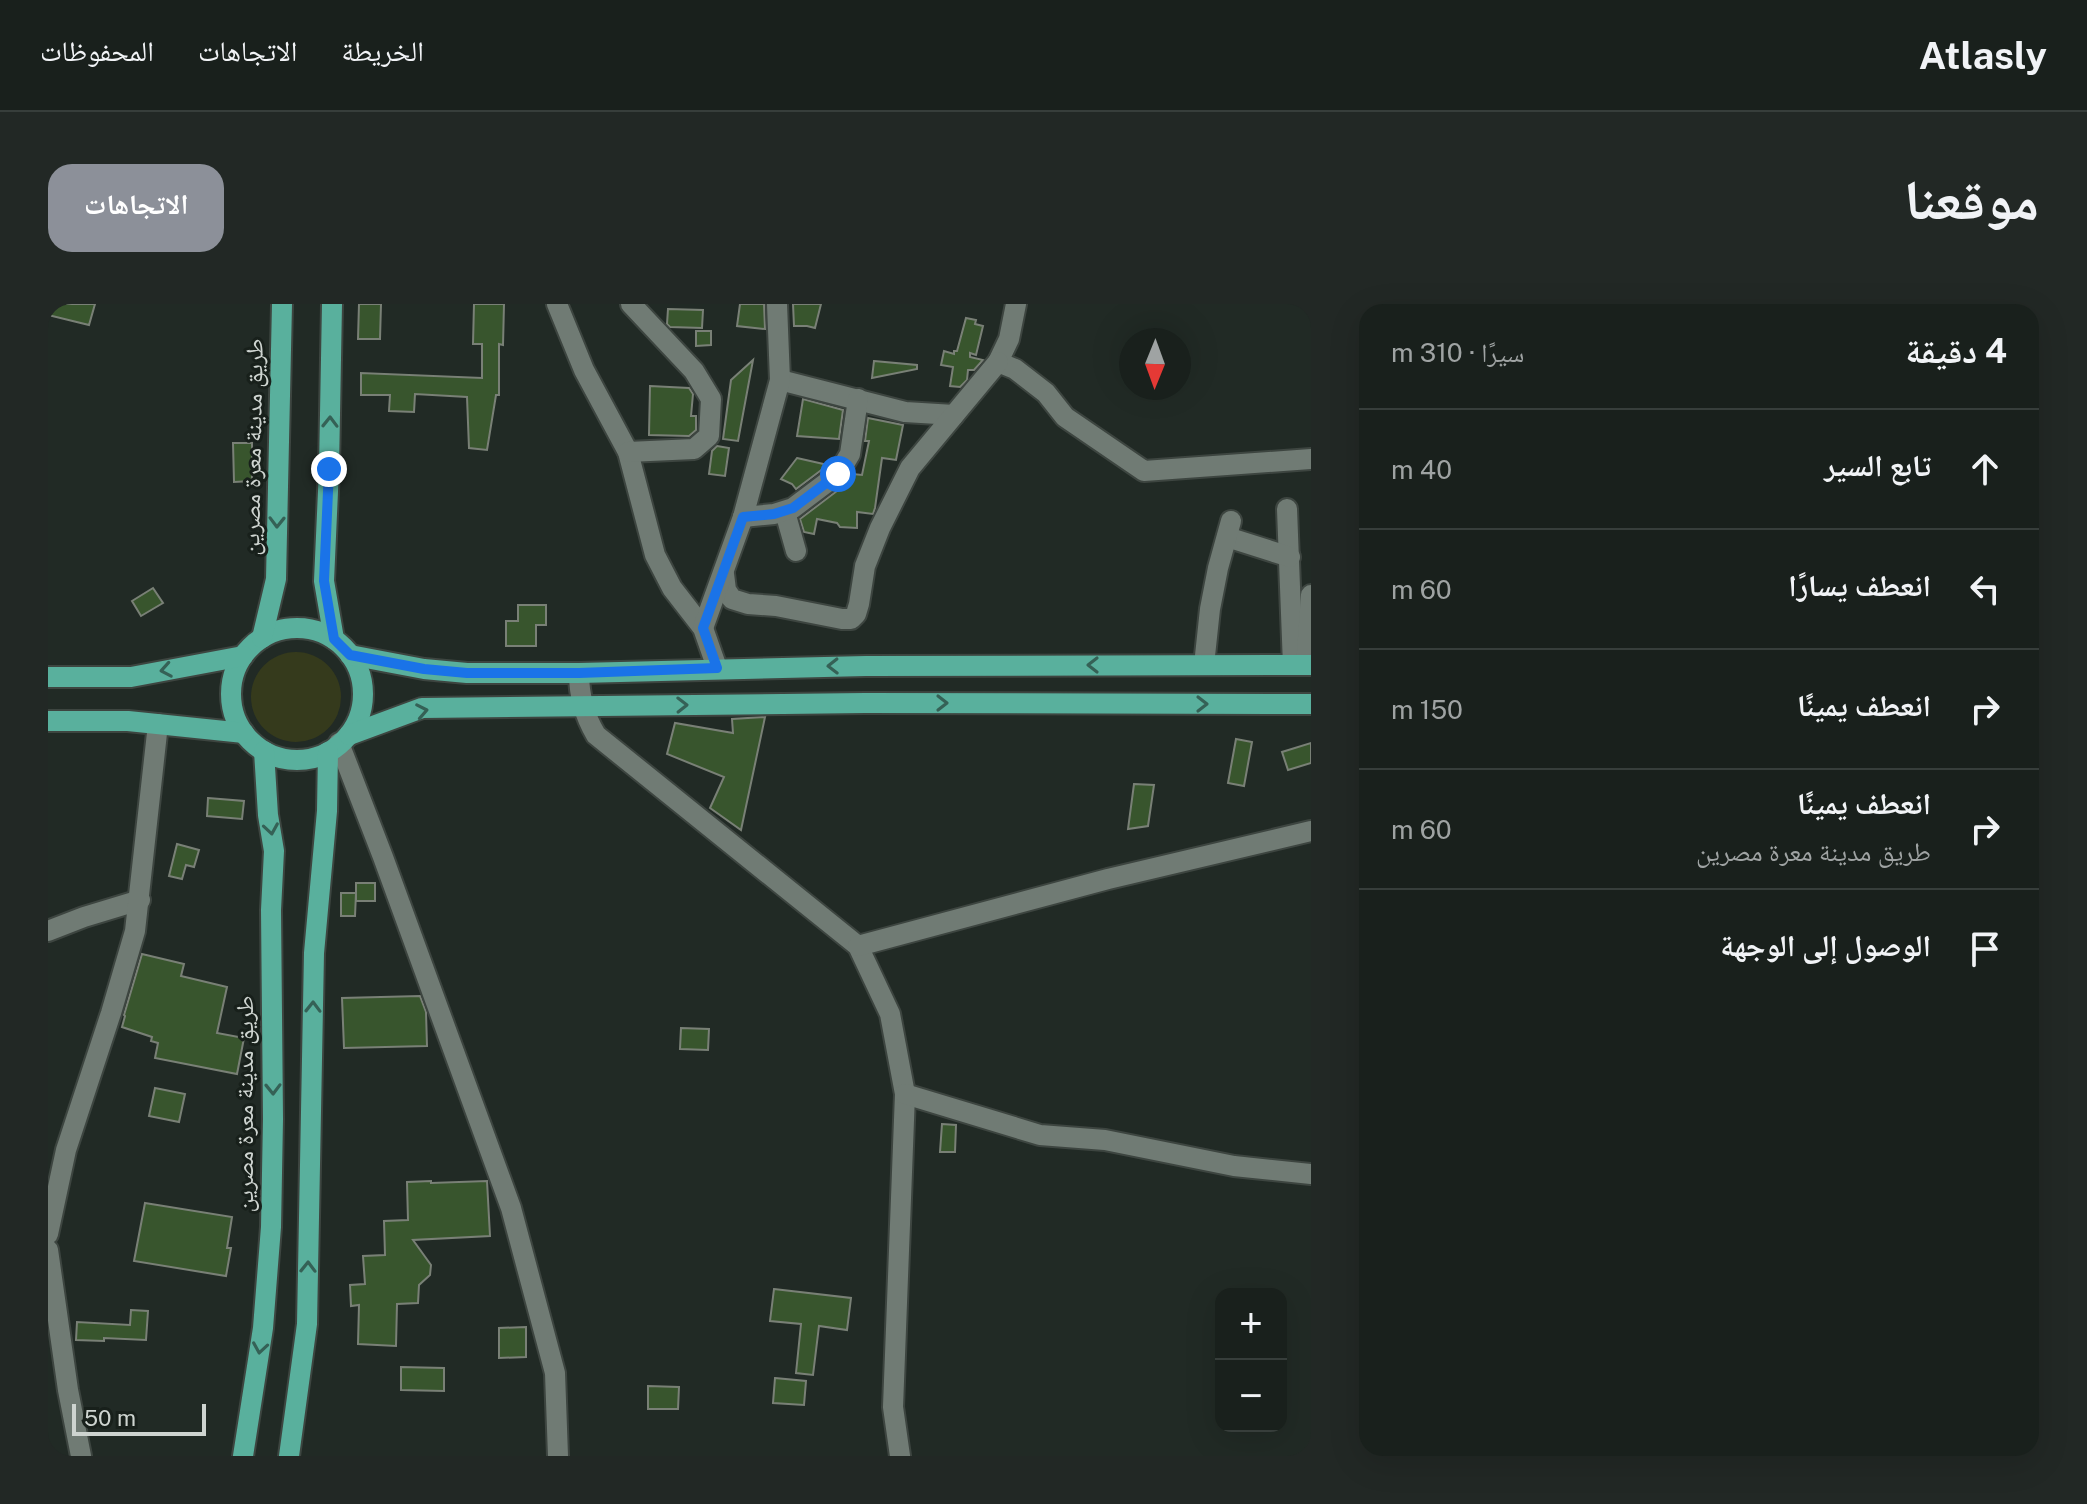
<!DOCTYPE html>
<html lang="ar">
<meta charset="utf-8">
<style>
:root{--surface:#19201c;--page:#222825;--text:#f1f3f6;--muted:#9fa3a3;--line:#373e3b;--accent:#8c9099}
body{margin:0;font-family:"Public Sans","Noto Naskh Arabic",sans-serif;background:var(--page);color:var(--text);direction:rtl}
.controls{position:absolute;right:24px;bottom:24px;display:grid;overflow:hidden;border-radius:16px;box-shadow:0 8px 32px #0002}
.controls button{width:72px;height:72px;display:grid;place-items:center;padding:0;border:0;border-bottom:2px solid var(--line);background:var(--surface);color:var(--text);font:40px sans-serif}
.compass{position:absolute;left:1071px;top:24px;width:72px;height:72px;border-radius:50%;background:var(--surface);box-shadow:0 8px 32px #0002;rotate:181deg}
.scale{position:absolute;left:24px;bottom:20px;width:134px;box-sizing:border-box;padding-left:8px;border:4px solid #ced4d0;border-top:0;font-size:22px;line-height:28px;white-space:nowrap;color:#ced4d0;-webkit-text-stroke:6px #18201b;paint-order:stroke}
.stop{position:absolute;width:24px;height:24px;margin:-18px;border:6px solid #1a73e8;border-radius:50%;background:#fff}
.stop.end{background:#1a73e8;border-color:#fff;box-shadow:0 2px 8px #0008}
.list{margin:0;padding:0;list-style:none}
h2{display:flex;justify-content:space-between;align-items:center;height:104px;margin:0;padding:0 32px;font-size:34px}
h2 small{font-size:26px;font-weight:400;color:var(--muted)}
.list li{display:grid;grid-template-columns:52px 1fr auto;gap:24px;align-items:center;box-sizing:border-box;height:120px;padding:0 32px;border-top:2px solid var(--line)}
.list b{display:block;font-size:30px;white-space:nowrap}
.list p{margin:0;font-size:26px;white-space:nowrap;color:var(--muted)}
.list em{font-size:26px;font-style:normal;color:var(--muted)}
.icon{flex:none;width:44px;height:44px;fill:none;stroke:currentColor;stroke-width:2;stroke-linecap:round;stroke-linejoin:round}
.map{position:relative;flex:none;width:1263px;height:1152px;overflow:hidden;direction:ltr;border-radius:24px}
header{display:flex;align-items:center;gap:48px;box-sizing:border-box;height:112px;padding:0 40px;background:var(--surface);border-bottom:2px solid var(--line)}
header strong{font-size:38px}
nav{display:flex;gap:44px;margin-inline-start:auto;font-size:28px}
.intro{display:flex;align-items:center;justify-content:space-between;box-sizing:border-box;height:192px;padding:0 48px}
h1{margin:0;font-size:56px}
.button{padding:20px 36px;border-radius:24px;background:var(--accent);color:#fff;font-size:28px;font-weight:700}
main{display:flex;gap:48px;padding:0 48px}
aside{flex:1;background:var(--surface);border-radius:24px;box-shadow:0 8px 32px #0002}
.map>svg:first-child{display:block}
.green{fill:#353a1c}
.building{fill:#38552d;stroke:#798076;stroke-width:2}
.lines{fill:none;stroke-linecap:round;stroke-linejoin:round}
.minor-casing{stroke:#3d4540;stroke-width:24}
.major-casing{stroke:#3d4540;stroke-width:24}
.minor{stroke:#707b74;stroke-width:20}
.major{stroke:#59b09d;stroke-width:20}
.oneway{stroke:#356156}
.route{stroke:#1a73e8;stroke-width:10}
.labels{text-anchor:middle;stroke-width:6;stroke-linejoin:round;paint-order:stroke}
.street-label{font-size:24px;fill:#ced4d0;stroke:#18201b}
</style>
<header>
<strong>Atlasly</strong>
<nav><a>الخريطة</a><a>الاتجاهات</a><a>المحفوظات</a></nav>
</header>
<div class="intro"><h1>موقعنا</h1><a class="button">الاتجاهات</a></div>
<main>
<aside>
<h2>4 دقيقة<small>سيرًا · 310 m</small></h2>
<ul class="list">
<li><svg class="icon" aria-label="ahead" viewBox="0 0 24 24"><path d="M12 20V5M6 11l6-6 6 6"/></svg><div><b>تابع السير</b></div><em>40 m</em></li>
<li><svg class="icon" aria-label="left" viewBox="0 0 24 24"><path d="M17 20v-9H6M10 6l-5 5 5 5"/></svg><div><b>انعطف يسارًا</b></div><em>60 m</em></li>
<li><svg class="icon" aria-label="right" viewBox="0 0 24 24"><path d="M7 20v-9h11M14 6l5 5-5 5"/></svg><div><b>انعطف يمينًا</b></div><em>150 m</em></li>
<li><svg class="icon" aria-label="right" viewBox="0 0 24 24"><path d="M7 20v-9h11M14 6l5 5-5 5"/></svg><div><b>انعطف يمينًا</b><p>طريق مدينة معرة مصرين</p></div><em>60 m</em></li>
<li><svg class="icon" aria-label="arrive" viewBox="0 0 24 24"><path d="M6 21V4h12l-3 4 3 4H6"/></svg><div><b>الوصول إلى الوجهة</b></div></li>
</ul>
</aside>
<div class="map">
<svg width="1263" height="1152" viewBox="0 0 1263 1152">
<rect width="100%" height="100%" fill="#212a25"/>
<circle class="green" cx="248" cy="393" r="45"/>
<g class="building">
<path d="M0,0H47L41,21L0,11Z"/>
<path d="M311,0H333L332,35H310Z"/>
<path d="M426,0H456L455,41L451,40V91H448L439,146L421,144L419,93L367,90L366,108L341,107L342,91H313V69L434,74V40H425Z"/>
<path d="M692,0H716L717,25L689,22Z"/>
<path d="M745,0H773L767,24L759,22H746Z"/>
<path d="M620,5L655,6L654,24L622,23L619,20Z"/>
<path d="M918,14L928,16L927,20L935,22L928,51L922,49V53L935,56L926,66H920L919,76L912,83L902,82L905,63L893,61L896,47L906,50V47H909Z"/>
<path d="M648,27H663V41L648,42Z"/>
<path d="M705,56L690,137L675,135L683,76Z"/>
<path d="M826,57L869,61V65L824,74Z"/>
<path d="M602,82L641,84L645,90L643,112H648V126L641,132L601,131Z"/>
<path d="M755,95L795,106L791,135L749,132Z"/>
<path d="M820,114L855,121L848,156L834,154L827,204L825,210L809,208V224L792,223L789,219L769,215L766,230L756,228L752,215L798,180L805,170L814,171L821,137H817Z"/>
<path d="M185,139H204V177L186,178Z"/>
<path d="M669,142L681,144L677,172L661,170L664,147Z"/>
<path d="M749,154L780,161L748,185L744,180L733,175Z"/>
<path d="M105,284L115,299L93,312L84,297Z"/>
<path d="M470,301H498V321H488V342H458V317H470Z"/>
<path d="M717,413L693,526L662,504L676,473L619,450L627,419L685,429L684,415Z"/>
<path d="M1188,435L1204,438L1196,482L1180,479Z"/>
<path d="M1263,439V459L1240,466L1234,448Z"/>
<path d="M1086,480L1106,481L1100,522L1080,525Z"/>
<path d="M160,494L196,497L194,515L159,512Z"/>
<path d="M129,540L151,546L146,563L138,561L134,575L121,572Z"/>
<rect x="308" y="579" width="19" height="18"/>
<path d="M293,589H308L307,612H293Z"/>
<path d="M94,650L136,660L133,672L179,683L169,729L196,734L189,770L107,754L110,739L103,737L104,733L74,723L77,712L76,711Z"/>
<path d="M372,692L378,708L379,742L296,744L294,694Z"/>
<path d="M633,724L661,725L660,746L632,745Z"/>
<path d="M107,784L137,790L131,818L101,812Z"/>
<path d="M894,820L908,821L907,848H892Z"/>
<path d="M383,877V879L439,877L442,932L365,936L383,961L382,971L371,981L370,999L349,1000L348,1042L310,1040L311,1001L303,1002L302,981L317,980L315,952L337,951L336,917L360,916L359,878Z"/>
<path d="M97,899L184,913L179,944H183L178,972L86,957Z"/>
<path d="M726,985L803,994L799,1026L771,1022L765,1071L748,1069L753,1020L722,1017Z"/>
<path d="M83,1006L100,1007L98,1036L56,1034V1037L28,1036L29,1018L82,1021Z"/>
<path d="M478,1023V1053L451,1054V1024Z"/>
<path d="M353,1063L396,1064V1087L353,1086Z"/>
<path d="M727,1074L758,1077L756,1101L725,1099Z"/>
<path d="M600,1082L631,1083L630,1105H600Z"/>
</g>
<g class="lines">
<defs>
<g id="minor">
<path d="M509,0L536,66L580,148L607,251L624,284L655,324L669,364"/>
<path d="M968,0L961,35L950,58L967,65L998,89L1017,113L1096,167L1263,155"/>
<path d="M732,76L857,108L906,111"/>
<path d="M580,148L646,145L661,132L663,95L646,67L583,0"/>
<path d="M1239,205L1245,361"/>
<path d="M737,208L748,247"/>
<path d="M695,213L726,210L745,204L790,170L802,150L810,95"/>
<path d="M1179,233L1242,253"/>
<path d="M676,270L678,286L684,295L700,300L728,302L794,315H803L808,310L811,300L817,262L832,224L862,164L950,58"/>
<path d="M655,324L695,213L732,76L729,0"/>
<path d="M1156,361L1162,305L1170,264L1183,217"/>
<path d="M1258,361L1263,291"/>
<path d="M531,369C531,391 536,411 548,431L810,642L842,710L857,790L845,1103L852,1152"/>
<path d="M291,439L335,553L463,904L507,1069L510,1152"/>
<path d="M0,627L36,613L92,596"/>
<path d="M810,642L1060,575L1263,527"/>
<path d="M857,790L992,831L1057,836L1186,862L1263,870"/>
<path d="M0,930L18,846L63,709L87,627L110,420"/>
<path d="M0,946L20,1086L33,1152"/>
</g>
<g id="major">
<path d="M284,0L281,165L276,277L286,335"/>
<circle cx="249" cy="390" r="66"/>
<path d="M214,334L228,275L234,0"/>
<path d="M302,351L376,365L419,369H531L818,362L1263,361"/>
<path d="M0,373H83L195,352"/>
<path d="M0,417H80L196,429"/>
<path d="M301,431L374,404L817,399L1263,400"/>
<path d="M195,1152L215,1024L223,923L225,815L223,606L226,547L220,511L216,447"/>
<path d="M241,1152L259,1020L266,649L279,507L280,448"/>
</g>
</defs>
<use href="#minor" class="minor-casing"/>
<use href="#major" class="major-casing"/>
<use href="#minor" class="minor"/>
<use href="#major" class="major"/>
</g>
<defs><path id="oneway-chevron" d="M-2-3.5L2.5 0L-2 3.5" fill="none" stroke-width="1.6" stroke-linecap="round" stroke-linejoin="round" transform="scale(2)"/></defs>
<g class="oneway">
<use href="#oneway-chevron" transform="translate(282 118) rotate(-89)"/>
<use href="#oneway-chevron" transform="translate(229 218) rotate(91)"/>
<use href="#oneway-chevron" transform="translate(1045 361) rotate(180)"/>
<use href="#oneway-chevron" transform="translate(785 362) rotate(179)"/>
<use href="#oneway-chevron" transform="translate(118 366) rotate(170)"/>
<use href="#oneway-chevron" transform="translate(894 399)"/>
<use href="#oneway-chevron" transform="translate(1154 400)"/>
<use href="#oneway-chevron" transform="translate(634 401) rotate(-1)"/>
<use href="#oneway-chevron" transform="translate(374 407) rotate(-11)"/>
<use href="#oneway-chevron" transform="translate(223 525) rotate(81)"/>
<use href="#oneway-chevron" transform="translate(265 703) rotate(-89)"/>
<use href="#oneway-chevron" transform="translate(225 785) rotate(89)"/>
<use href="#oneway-chevron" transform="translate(260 963) rotate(-89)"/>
<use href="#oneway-chevron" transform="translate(212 1044) rotate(99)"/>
</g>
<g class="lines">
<path class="route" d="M281,165L276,277L286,335L302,351L376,365L419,369H531L669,364L655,324L695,213L726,210L745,204L790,170"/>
</g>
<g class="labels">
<g class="street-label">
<text transform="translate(205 143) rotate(-89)" y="8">طريق مدينة معرة مصرين</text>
<text transform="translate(197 800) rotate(-90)" y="8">طريق مدينة معرة مصرين</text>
</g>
</g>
</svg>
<div class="controls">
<button>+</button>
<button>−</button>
</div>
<svg class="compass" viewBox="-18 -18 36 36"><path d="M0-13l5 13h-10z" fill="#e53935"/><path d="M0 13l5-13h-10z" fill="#9fa3a3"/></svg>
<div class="scale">50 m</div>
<div class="stop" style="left:790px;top:170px"></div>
<div class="stop end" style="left:281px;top:165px"></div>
</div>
</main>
